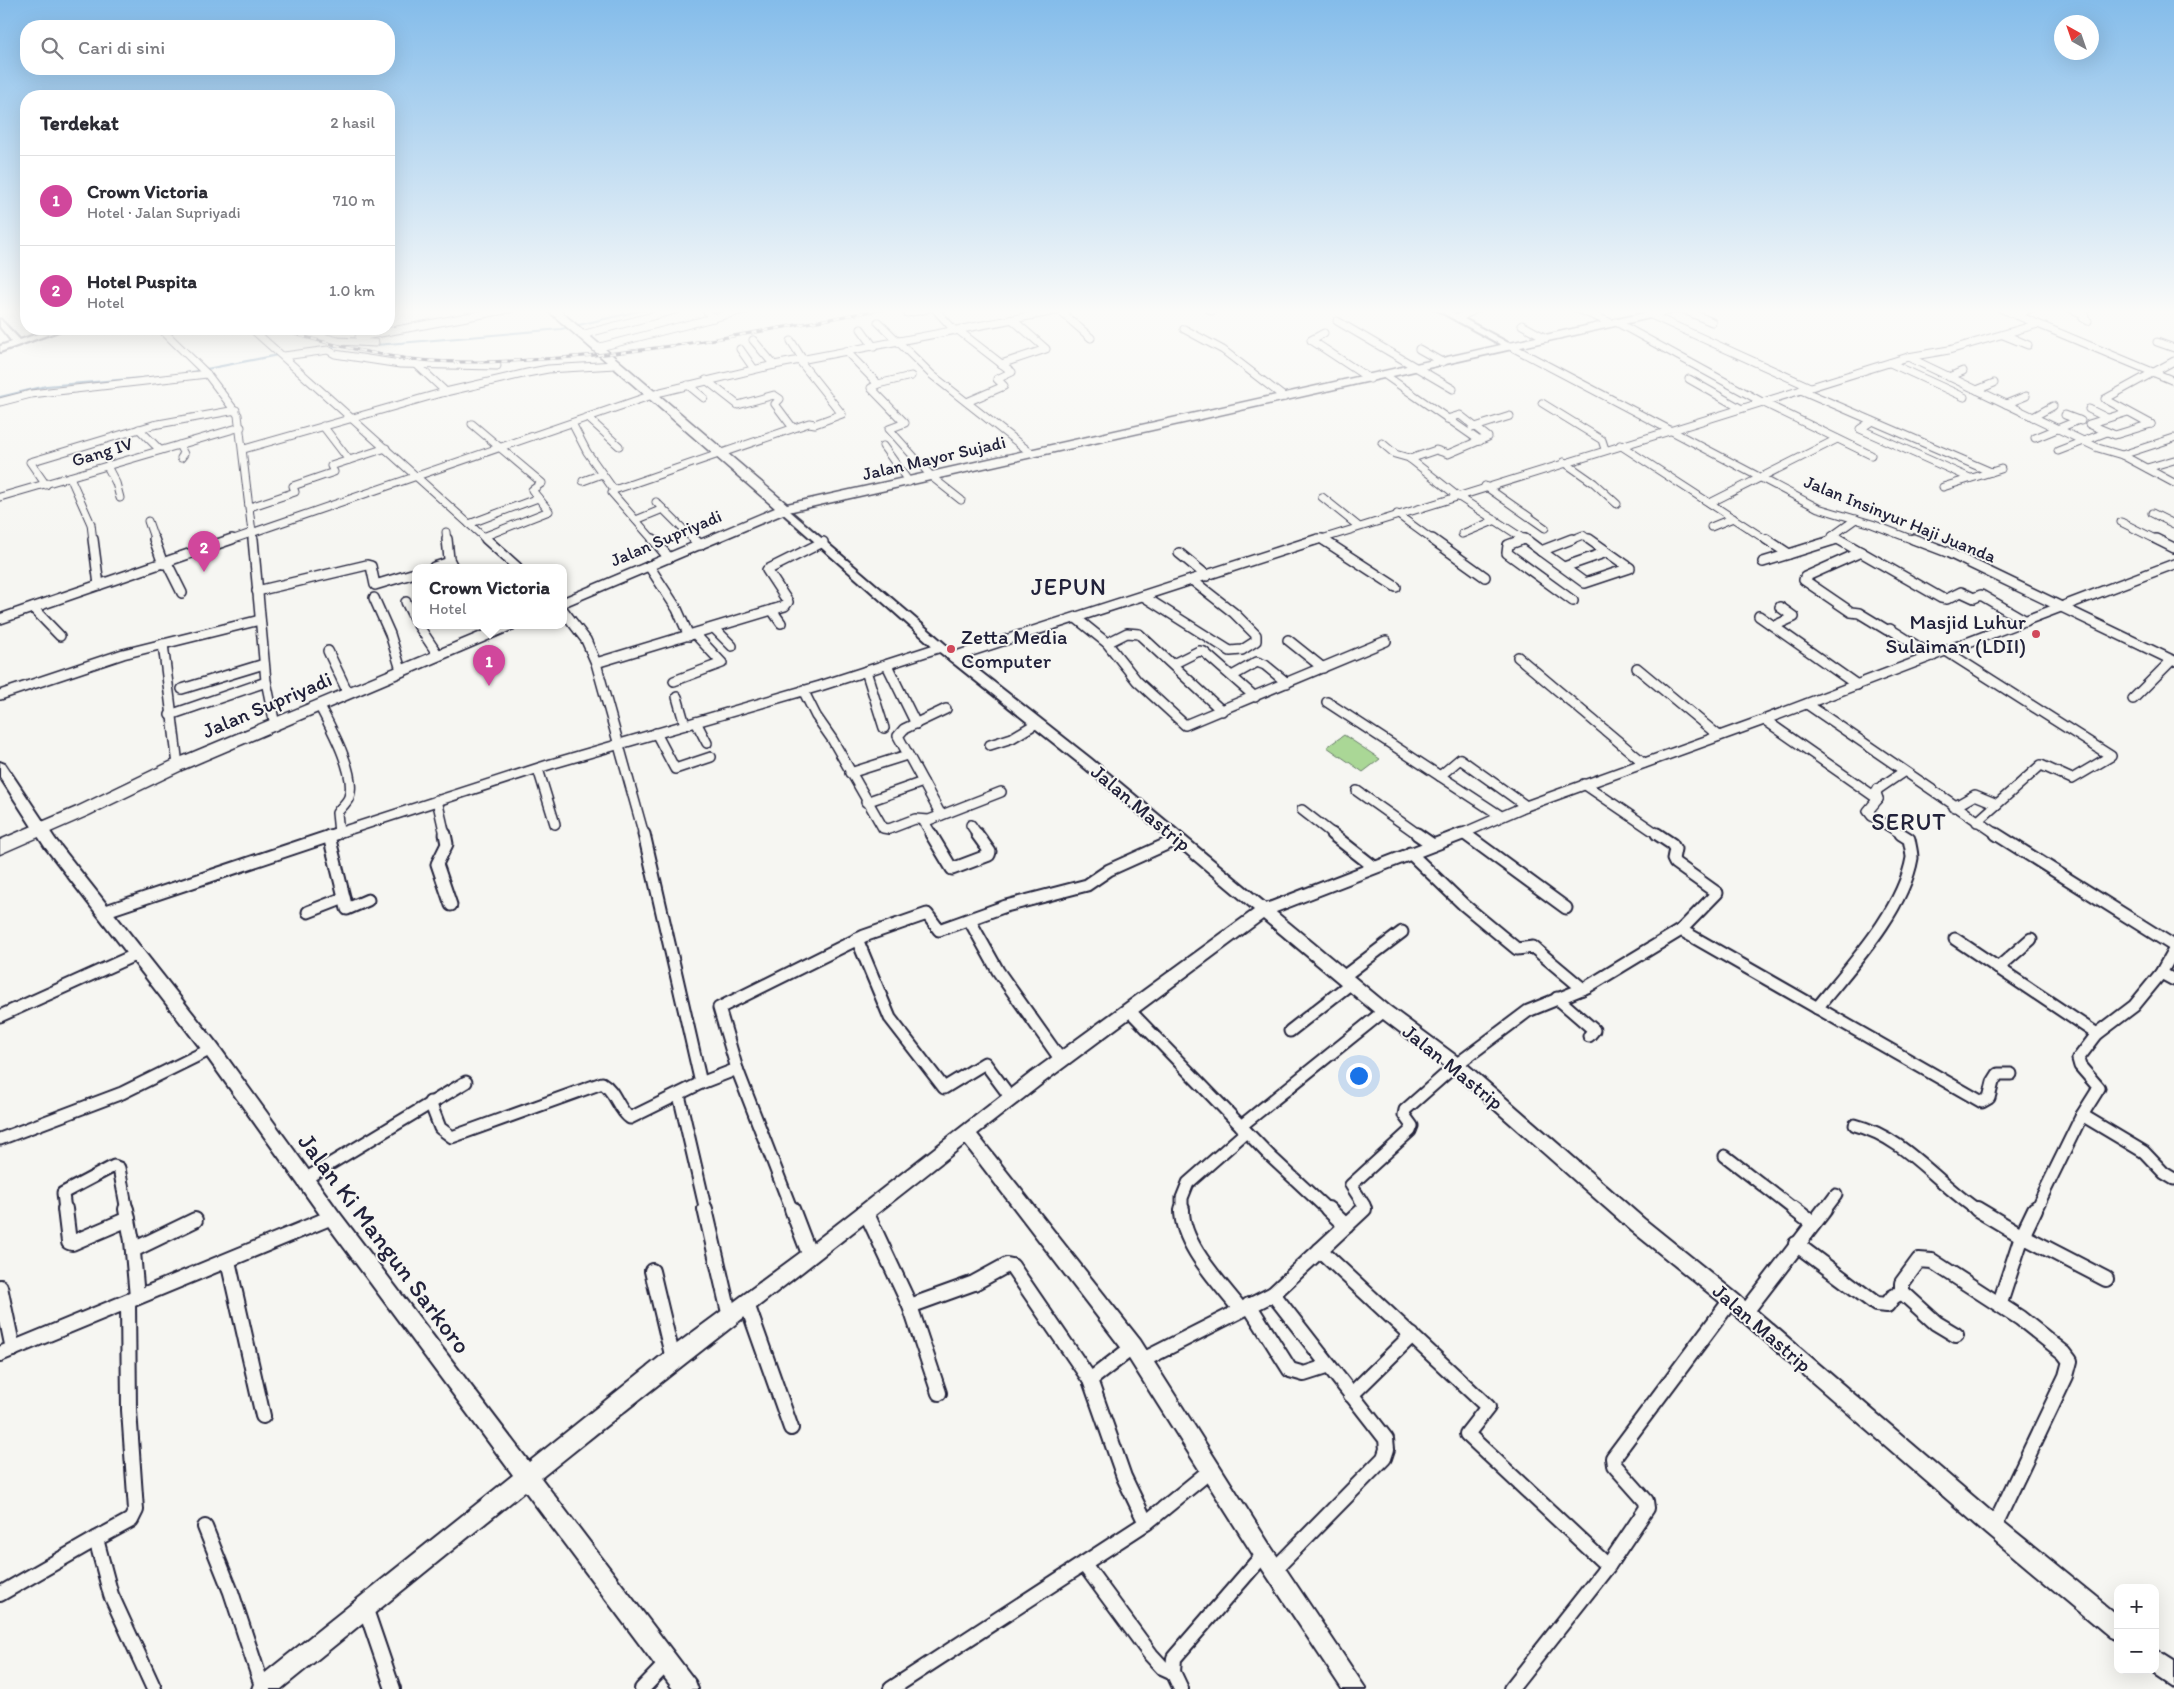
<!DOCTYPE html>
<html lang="id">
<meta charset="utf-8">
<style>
:root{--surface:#fff;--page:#f2f2f3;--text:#2b2b33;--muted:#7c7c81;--line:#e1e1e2;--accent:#d1495b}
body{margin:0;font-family:Itim,sans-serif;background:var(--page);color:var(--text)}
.controls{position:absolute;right:15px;bottom:15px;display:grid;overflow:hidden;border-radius:10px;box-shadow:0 5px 20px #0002}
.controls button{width:45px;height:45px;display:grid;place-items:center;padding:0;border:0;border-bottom:1px solid var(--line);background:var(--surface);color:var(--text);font:25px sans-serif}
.compass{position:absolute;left:2054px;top:15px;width:45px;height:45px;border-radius:50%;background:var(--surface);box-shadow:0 5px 20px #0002;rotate:320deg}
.you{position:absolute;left:1358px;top:1075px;width:18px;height:18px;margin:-12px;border:4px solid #fff;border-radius:50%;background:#1a73e8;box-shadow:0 0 0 8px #1a73e833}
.badge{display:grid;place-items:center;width:32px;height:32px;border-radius:50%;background:var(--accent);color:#fff;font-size:16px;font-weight:700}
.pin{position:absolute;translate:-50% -41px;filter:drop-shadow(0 1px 2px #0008)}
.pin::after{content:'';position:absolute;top:26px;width:18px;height:15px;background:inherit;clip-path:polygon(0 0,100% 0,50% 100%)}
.popup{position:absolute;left:412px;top:564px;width:155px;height:65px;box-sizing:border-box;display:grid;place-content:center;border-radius:10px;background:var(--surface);filter:drop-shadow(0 1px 4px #0005);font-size:16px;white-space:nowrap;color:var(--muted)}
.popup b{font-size:19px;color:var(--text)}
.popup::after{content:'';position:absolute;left:50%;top:100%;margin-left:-10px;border:10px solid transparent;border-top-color:var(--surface)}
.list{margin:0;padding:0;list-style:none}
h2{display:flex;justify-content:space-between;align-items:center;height:65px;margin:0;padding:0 20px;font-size:21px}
h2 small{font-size:16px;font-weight:400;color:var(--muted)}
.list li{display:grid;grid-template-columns:32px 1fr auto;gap:15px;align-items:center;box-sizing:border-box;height:90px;padding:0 20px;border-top:1px solid var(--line)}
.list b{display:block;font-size:19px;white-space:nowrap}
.list p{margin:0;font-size:16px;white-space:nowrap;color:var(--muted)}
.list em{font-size:16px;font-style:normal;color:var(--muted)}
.icon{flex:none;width:28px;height:28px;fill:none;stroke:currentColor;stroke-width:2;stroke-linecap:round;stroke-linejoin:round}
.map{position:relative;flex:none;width:2174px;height:1689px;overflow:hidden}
.search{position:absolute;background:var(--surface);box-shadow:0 5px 20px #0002;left:20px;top:20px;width:375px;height:55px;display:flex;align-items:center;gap:12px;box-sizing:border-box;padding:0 18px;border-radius:20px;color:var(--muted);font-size:19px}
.panel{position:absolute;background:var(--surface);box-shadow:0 5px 20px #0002;left:20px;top:90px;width:375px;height:245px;border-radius:20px}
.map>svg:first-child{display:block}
.green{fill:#aad796;stroke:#667c68}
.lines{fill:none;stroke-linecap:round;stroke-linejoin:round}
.stream{stroke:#6385a6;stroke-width:2}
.street-far3-casing{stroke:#22223b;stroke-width:9}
.street-far2-casing{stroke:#22223b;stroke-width:12}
.street-far1-casing{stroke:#22223b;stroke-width:15}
.street-casing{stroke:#22223b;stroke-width:18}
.secondary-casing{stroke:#22223b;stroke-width:4}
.highway-casing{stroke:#22223b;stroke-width:3}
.street-far3{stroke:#f6f6f2;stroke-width:7}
.street-far2{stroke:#f6f6f2;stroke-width:9}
.street-far1{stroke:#f6f6f2;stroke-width:11}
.street{stroke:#f6f6f2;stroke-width:14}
.secondary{fill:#f6f6f2;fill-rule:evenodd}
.highway{fill:#f6f6f2;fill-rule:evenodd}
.rail-casing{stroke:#22223b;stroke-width:3}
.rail{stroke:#f6f6f2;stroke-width:2;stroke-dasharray:6;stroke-linecap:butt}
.poi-dot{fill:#d1495b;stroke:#f6f6f2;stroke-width:2}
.labels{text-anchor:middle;stroke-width:4;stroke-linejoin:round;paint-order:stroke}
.far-street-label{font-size:18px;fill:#22223b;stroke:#f6f6f2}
.poi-label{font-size:21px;fill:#22223b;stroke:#f6f6f2;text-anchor:end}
.street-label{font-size:21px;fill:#22223b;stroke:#f6f6f2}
.quarter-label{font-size:24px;letter-spacing:1px;fill:#22223b;stroke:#f6f6f2}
.near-street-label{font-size:25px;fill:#22223b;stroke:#f6f6f2}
</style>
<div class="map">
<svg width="2174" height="1689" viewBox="0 0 2174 1689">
<rect width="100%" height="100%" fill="#f6f6f2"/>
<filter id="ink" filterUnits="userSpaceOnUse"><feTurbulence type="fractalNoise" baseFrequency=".02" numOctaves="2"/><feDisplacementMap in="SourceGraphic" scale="10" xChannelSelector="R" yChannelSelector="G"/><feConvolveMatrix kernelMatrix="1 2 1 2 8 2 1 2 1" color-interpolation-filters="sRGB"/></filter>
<g filter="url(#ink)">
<path class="green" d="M1344,735L1380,759L1363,772L1327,747Z"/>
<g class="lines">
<g class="stream">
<path d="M376,345L561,329L648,309"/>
<path d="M326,348L345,344"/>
<path d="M181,374L278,355"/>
<path d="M0,397L46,386L153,377"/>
</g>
<defs>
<g id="street-far3">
<path d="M704,309L714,318"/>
<path d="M935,309L955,331"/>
<path d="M1209,309L1212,311"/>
<path d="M1578,309L1611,323"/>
<path d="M1682,309L1712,322"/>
<path d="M2002,309L2174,381"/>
<path d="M2072,309L2085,315L2083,318L2088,321"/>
<path d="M1059,310L1091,338"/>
<path d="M907,313L927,309"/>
<path d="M1651,315L1810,387"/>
<path d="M2016,315L2030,309"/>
<path d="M1458,318L1477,309"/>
<path d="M1337,321L1453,389"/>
<path d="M878,322L932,375L1031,453"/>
<path d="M1616,322L1762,402L1871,455"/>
<path d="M1522,325L1546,338"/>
<path d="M161,329L207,374L238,415L253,541"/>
<path d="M252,329L488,541"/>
<path d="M292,329L338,341L375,343"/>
<path d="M861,329L874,347"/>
<path d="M1184,329L1223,350L1284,397"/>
<path d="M959,331L1012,372L997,379L1004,386L967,402"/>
<path d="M1324,333L1311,340L1370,379"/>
<path d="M581,335L679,309"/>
<path d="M2003,335L2028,345L2005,335"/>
<path d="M359,337L510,309"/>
<path d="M753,340L774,365"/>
<path d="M791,341L803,360"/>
<path d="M2157,342L2174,348"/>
<path d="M1510,346L1818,508L1872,524L1916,541"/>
<path d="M596,348L748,309"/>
<path d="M740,349L754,369"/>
<path d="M1419,349L1442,362"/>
<path d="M846,351L878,384L871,388L905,423L889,429L932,477L961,500"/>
<path d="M284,356L328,350L335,354L400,364L497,366"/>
<path d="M1908,357L2098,448L2122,455L2174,483"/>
<path d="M1890,363L1964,397"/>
<path d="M416,364L446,392"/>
<path d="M1001,364L1046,349L1013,320"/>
<path d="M1385,375L1480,441"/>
<path d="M1949,377L1963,371"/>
<path d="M1689,379L1740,408"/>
<path d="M706,380L738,405L774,395L780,399L775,404L793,428"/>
<path d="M878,384L911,376"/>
<path d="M688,385L704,398"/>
<path d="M1801,390L1991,472"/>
<path d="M1977,390L1994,383"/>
<path d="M0,402L31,394L207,374"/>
<path d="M1542,403L1602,440L1605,449"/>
<path d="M2006,404L2026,396"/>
<path d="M2089,409L2107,418"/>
<path d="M2128,412L2089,424L2115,435L2151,424"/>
<path d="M2065,415L2081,421"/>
<path d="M2033,417L2053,406"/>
<path d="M588,418L619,446"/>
<path d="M1872,421L1860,429L1970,478"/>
<path d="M572,423L587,452L614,490L809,423L815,424L842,414L799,360"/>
<path d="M472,424L542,483L532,490L549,511L483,537"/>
<path d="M2151,424L2105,399L2174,361"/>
<path d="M323,426L349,460"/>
<path d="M1472,428L1510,416"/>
<path d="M139,429L160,450"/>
<path d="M2035,438L2079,420"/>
<path d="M1382,443L1395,454L1409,458L1456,495L1527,541"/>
<path d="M179,445L184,454L181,458"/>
<path d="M1620,445L1768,541"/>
<path d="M883,446L909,482"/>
<path d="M244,449L441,393L527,373L548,369L615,365"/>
<path d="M2058,451L2107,432"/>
<path d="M2122,455L2174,438"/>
<path d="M1410,459L1436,450L1448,454L1488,437L1460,415L1447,419"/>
<path d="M1564,462L1594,483L1617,504"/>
<path d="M107,466L116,483L120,498"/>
<path d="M2147,468L2174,460"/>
<path d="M70,477L91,524L93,541"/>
<path d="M583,481L602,474"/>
<path d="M46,485L30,462L153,425L236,410"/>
<path d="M1485,486L1545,528"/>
<path d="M1943,487L2001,469"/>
<path d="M614,490L612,493L654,541"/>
<path d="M0,497L241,427"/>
<path d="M1322,497L1358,526"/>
<path d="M1710,503L1837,439"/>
<path d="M250,507L295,492L293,486L334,472L331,466L386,448"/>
<path d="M663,509L695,541"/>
<path d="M2152,513L2174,524"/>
<path d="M1397,514L1434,541"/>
<path d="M636,520L663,509L656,502"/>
<path d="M148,521L155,541"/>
<path d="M2121,522L2159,541"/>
<path d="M469,524L538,498"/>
<path d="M1711,527L1733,518"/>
<path d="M446,532L447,541"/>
<path d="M1462,534L1496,520"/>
<path d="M1320,538L1324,541"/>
<path d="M228,541L661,392L774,365L1066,309"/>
<path d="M1315,541L1908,357L1949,350L2038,324"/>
<path d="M1521,541L1525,539"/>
<path d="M1568,541L1583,535L1591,541"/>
<path d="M1833,541L1838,539"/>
<path d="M1840,541L1832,536L1856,519"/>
</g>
<g id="street-far2">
<path d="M93,539L99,585"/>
<path d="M154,539L163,564"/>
<path d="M253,539L266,681L275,725"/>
<path d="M447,539L449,559L453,567"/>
<path d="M486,539L517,567"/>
<path d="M653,539L669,558"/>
<path d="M694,539L700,545"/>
<path d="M1322,539L1396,587"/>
<path d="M1432,539L1485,577"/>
<path d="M1524,539L1508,545L1507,553L1573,601"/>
<path d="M1525,539L1541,551"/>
<path d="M1766,539L1789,554L1837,539"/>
<path d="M1838,539L1941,598L1947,599L1961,592L1974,598L1981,595L2026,621"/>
<path d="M1913,539L1947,552L2174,661"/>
<path d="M2156,539L2174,548"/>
<path d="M1541,551L1585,583L1630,568L1589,539"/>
<path d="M1541,551L1572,539"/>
<path d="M1861,552L1805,577L1804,580L1851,612L1859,613L1887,630L1890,629L1933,656"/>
<path d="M1179,553L1207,576"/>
<path d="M1763,562L1789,554"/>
<path d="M167,563L182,593"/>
<path d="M649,566L677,609L689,636"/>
<path d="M434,567L450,562"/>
<path d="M1564,567L1607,552"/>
<path d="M257,591L367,565L371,566L375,585L415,573"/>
<path d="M1143,596L1230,651L1242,650L1256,641V635L1234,613L1192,580"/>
<path d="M374,598L390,634L401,670"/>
<path d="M406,602L415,620"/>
<path d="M33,608L60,636"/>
<path d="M563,610L586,640L596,663L644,835"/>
<path d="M772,610L781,623"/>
<path d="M1759,616L1857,685"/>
<path d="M1076,618L1107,643L1137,681L1185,725L1386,641"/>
<path d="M0,619L232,539"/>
<path d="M418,625L438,655"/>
<path d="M1774,626L1794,617L1780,607"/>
<path d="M715,629L732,646"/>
<path d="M1288,640L1323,668"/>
<path d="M1107,643L1127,633L1139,634L1222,711"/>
<path d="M163,644L178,765"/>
<path d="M328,651L348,693"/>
<path d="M1946,651L2111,756L2072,779L2041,765L1977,822"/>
<path d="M953,657L1318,539"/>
<path d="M1518,657L1644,763"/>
<path d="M596,663L785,606L788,602L767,570L823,542"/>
<path d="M1173,664L1199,651L1204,652L1255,697"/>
<path d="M887,665L916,724"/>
<path d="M1637,668L1719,736"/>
<path d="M866,671L884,728"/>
<path d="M1232,676L1257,662L1265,665L1287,683"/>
<path d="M674,681L722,663L695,634"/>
<path d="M182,689L264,664"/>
<path d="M803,690L816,716L832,739L883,828L889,829L915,819L929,820L1001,792"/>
<path d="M0,695L123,654L260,620"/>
<path d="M677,697L685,725"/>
<path d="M2133,699L2172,660"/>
<path d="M1327,702L1501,816"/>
<path d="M1807,704L1998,835"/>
<path d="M319,705C330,726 357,774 349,797C347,803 340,808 337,813L339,833"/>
<path d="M170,715L266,682"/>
<path d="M1765,720L1878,799"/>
<path d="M696,722L707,743"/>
<path d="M656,733L675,769L711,757"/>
<path d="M990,745L1012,738L1037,723"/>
<path d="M538,769L555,824"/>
<path d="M850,773L907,755"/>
<path d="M1440,776L1460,759L1526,806"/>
<path d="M1584,784L1659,835"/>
<path d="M1357,791L1419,835"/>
<path d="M437,800L445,835"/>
<path d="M866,802L923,782"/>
<path d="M1954,807L1975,795L1997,804"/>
<path d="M1302,810L1334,835"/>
<path d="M941,815L898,736L904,729L946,709"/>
<path d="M923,820L932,835"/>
<path d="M971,825L978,835"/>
<path d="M1464,833L1467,835"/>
<path d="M332,835L551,764L820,686L941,647"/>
<path d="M1459,835L1526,806L1761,721L2174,564"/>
<path d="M1903,835L1872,816L1868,811L1878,799L1876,793L1878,789L1903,772"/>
</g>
<g id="street-far1">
<path d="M445,834L447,844L437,864L451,905"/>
<path d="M644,834L701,1083"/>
<path d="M931,834L952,869L989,855L990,852L977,834"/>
<path d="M1332,834L1374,867"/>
<path d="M1417,834L1433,845"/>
<path d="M1465,834L1566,908"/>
<path d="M1996,834L2174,946"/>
<path d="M329,836L347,909L368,900"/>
<path d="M1410,853L1464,905L1517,949L1533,947L1583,989"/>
<path d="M1263,911L1462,834"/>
<path d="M103,912L336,834"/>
<path d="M308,912L344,898"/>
<path d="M970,921L998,971L1061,1060"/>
<path d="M1681,930L1982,1102L1989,1098L1993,1082L1998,1074H2011"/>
<path d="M857,939L890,1018L944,1088L985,1063L1011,1098"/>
<path d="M1955,939L2097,1034"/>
<path d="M1998,968L2031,939"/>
<path d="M2161,973L2174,980"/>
<path d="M1343,977L1402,932"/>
<path d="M1557,998L1594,1030L1589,1036"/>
<path d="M1817,1008C1850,967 1903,911 1912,858C1912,852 1910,845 1909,839L1901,834"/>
<path d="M1129,1010L1270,1156L1329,1211"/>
<path d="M0,1016L137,954"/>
<path d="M1290,1031L1350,984"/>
<path d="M679,1095L706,1211"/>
<path d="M430,1102L440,1128L452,1137L602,1083C616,1091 617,1109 630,1118L701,1083L737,1069"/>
<path d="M2082,1115L2144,1152L2164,1173L2174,1179"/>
<path d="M1855,1125C1906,1138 1936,1183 1979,1211"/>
<path d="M1241,1126L1384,1011"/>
<path d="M0,1139L122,1093L211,1049"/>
<path d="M1725,1156L1796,1211"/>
<path d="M305,1179L466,1082"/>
<path d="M65,1211L63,1193L114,1166L119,1168L127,1211"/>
<path d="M792,1211L737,1069L719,1008L864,936L927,914L939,930L1006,906L1087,885L1109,870L1178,839"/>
<path d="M1182,1211V1198L1188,1183L1246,1132"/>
<path d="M1362,1211L1365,1208L1364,1205L1351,1185L1410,1131L1412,1126L1404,1115L1405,1110L1456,1065L1528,1011L1587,987L1681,930L1717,893L1675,863L1673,859L1675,849L1672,844L1657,834"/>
<path d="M1824,1211L1836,1195"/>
<path d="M2035,1211L2082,1115L2099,1088L2080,1066L2078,1059L2097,1034L2134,1006L2161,973L2174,950"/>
</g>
<g id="street">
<path d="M65,1209L69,1242L72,1243L128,1219"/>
<path d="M126,1209L132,1241L137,1297"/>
<path d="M705,1209L730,1317"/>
<path d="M792,1209L810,1256"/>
<path d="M1182,1209C1181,1244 1220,1283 1240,1309"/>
<path d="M1328,1209L1346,1226"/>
<path d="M1794,1209L1812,1223"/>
<path d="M1977,1209L2019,1234L2106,1279"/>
<path d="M866,1212L910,1306L939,1393"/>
<path d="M1796,1244L1876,1304L1887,1305L1893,1297L1902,1292L1936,1323L1956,1335"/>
<path d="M133,1250L195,1220"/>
<path d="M1320,1250L1488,1407L1467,1434L1608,1566"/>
<path d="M228,1261L263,1416"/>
<path d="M652,1271L673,1359"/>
<path d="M0,1287L13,1349"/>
<path d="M1902,1292V1283L1919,1260L1932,1261L2020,1318L2064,1353L2070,1361L2066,1376L1994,1527"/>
<path d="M1273,1294L1386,1439L1387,1449L1384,1458L1275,1569"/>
<path d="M128,1302L129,1410L136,1510L131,1520L96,1539L111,1595L154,1689"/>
<path d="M2000,1303L2022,1236L2035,1209"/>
<path d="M747,1304L791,1428"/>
<path d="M1249,1305L1290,1370L1304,1374L1329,1366"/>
<path d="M910,1306L974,1283L1007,1265L1012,1266L1090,1380L1124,1477L1146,1523"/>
<path d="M1745,1313L1825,1209"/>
<path d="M0,1354L332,1217"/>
<path d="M1141,1361L1273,1294L1364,1209"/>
<path d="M1090,1380L1133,1347"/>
<path d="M1351,1395L1412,1335"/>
<path d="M205,1527L231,1592L263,1689"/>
<path d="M1084,1564L1151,1655L1162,1667L1173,1672"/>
<path d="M0,1594L96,1539"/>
<path d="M365,1607L393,1689"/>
<path d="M642,1689L668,1662"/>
<path d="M891,1689L1146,1523L1211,1470"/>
<path d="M1181,1689L1173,1672L1174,1658L1264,1554"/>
<path d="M1511,1689L1608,1566L1647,1508L1646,1501L1614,1465L1613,1458L1731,1300"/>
</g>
<g id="secondary">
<path d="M1435,309H1446L1514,346L1507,348Z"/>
<path d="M0,319L20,340L52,329H64L0,352V346L12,342L0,327Z"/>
<path d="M784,506L945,644L1090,758L1389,1006L1462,1060L1644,1219L1737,1294L2001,1520L2118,1615V1640L2110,1637L1987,1534L1725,1306L1632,1231L1450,1070L1379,1016L1263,919L1044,1082L977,1134L1140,1340L1271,1547L1366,1689H1342L1257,1561L1126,1354L965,1144C824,1256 681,1365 541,1478L695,1681L698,1689H673L525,1491L281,1689H252L255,1681L513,1475L326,1223L205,1054L45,847L0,777V762L5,764L55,839L217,1044L338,1211L529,1462L666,1352L804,1250L1032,1072L1254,910L1080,764L937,650L780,511V507Z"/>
<path d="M2155,1649L2174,1661V1686L2150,1670H2155Z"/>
</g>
<g id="highway">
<path d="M546,309H558L787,504L1662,309H1682L1677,312L788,512L563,607V598L775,508Z"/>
<path d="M498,625H518L516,628L184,769L89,815L0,854V840L77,807L172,761Z"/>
</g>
</defs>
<use href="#street-far3" class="street-far3-casing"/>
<use href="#street-far2" class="street-far2-casing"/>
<use href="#street-far1" class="street-far1-casing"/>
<use href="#street" class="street-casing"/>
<use href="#secondary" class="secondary-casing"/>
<use href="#highway" class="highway-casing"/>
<use href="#street-far3" class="street-far3"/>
<use href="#street-far2" class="street-far2"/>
<use href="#street-far1" class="street-far1"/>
<use href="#street" class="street"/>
<use href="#secondary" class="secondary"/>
<use href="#highway" class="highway"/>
<defs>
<path id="rail" d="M277,329C325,343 371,355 421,360C461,364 503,362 543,359C658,353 771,329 884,309"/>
</defs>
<use href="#rail" class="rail-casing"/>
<use href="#rail" class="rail"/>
</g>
</g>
<linearGradient id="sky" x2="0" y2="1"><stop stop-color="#84bcea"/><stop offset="0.57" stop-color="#fbfbf9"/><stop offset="1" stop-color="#fbfbf9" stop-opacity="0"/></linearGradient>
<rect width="2174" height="546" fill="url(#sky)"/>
<g class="poi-dot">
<circle cx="2036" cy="634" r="5"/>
<circle cx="951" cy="649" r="5"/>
</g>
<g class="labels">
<g class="far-street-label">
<text transform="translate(102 452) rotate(-17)" y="6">Gang IV</text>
<text transform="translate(934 458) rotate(-13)" y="6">Jalan Mayor Sujadi</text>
<text transform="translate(1900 519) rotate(22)" y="6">Jalan Insinyur Haji Juanda</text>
<text transform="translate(666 538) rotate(-23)" y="6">Jalan Supriyadi</text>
</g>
<g class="poi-label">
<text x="2026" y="629">Masjid Luhur<tspan x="2026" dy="24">Sulaiman (LDII)</tspan></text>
<text x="961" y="644" text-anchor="start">Zetta Media<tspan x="961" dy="24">Computer</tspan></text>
</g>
<g class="street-label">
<text transform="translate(267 705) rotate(-23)" y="7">Jalan Supriyadi</text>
<text transform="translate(1141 808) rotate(40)" y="7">Jalan Mastrip</text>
<text transform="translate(1453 1067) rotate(39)" y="7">Jalan Mastrip</text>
<text transform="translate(1762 1328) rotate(41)" y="7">Jalan Mastrip</text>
</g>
<g class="quarter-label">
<text x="1069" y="595">JEPUN</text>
<text x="1909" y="830">SERUT</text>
</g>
<g class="near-street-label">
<text transform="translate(385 1243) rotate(53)" y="9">Jalan Ki Mangun Sarkoro</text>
</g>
</g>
</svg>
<div class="controls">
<button>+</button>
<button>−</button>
</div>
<svg class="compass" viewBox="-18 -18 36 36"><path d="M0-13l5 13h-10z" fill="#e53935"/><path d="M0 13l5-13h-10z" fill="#7c7c81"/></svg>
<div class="you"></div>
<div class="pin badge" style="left:489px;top:686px;background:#d1479c">1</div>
<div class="popup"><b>Crown Victoria</b>Hotel</div>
<div class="pin badge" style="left:204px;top:572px;background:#d1479c">2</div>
<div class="search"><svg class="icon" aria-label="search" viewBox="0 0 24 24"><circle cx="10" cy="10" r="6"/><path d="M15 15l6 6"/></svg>Cari di sini</div>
<section class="panel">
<h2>Terdekat<small>2 hasil</small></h2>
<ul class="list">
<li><span class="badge" style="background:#d1479c">1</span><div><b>Crown Victoria</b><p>Hotel · Jalan Supriyadi</p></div><em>710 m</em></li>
<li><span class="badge" style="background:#d1479c">2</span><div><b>Hotel Puspita</b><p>Hotel</p></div><em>1.0 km</em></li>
</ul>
</section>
</div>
